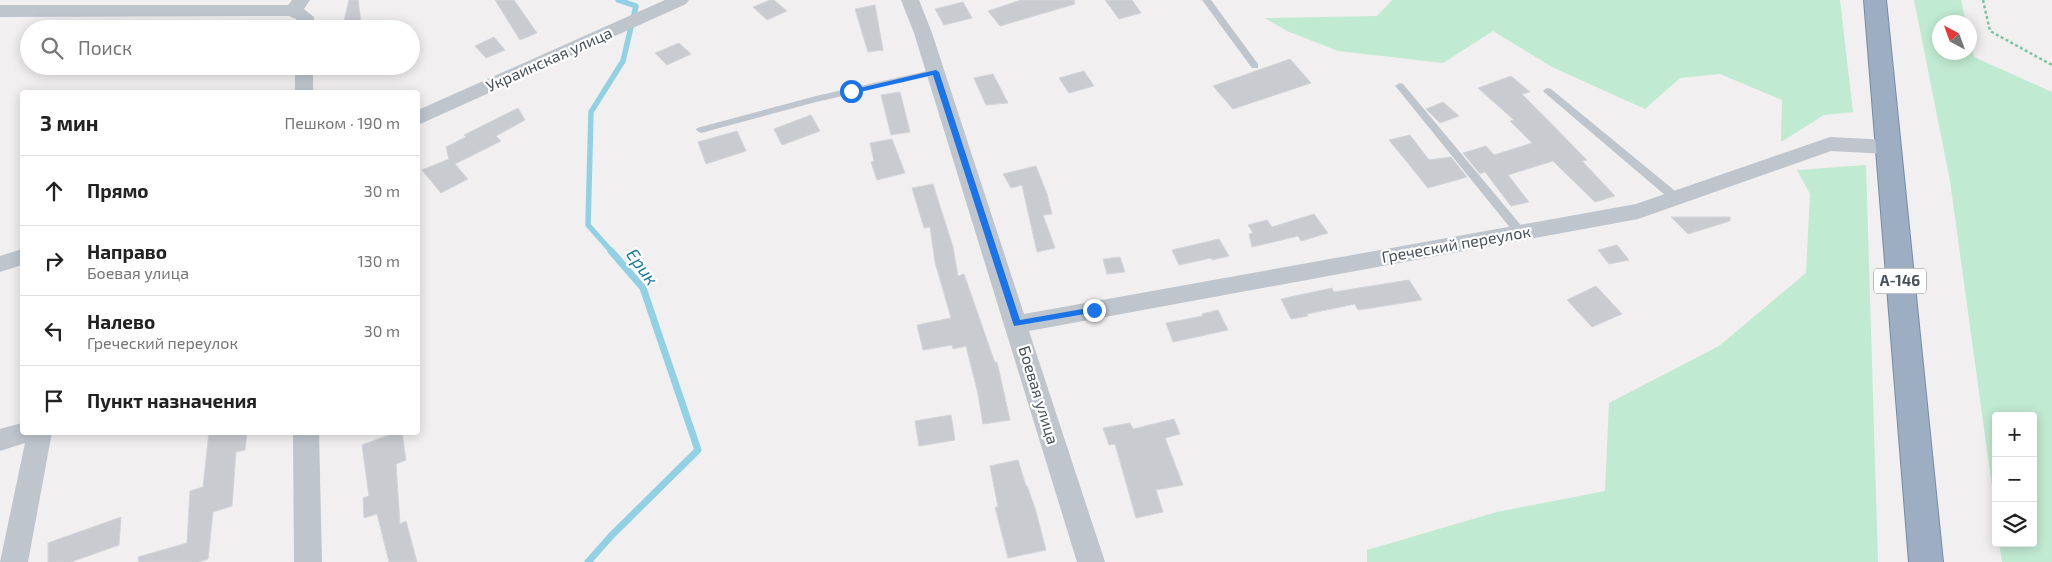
<!DOCTYPE html>
<html lang="ru">
<meta charset="utf-8">
<style>
:root{--surface:#fff;--page:#f2f2f2;--text:#222;--muted:#767676;--line:#e0e0e0}
body{margin:0;font-family:"Exo 2",sans-serif;background:var(--page);color:var(--text)}
.controls{position:absolute;right:15px;bottom:15px;display:grid;overflow:hidden;border-radius:5px;box-shadow:0 2px 12px #0003}
.controls button{width:45px;height:45px;display:grid;place-items:center;padding:0;border:0;border-bottom:1px solid var(--line);background:var(--surface);color:var(--text);font:25px sans-serif}
.compass{position:absolute;left:1932px;top:15px;width:45px;height:45px;border-radius:50%;background:var(--surface);box-shadow:0 2px 12px #0003;rotate:319deg}
.stop{position:absolute;width:15px;height:15px;margin:-11px;border:4px solid #1a73e8;border-radius:50%;background:#fff}
.stop.end{background:#1a73e8;border-color:#fff;box-shadow:0 1px 5px #0008}
.list{margin:0;padding:0;list-style:none}
h2{display:flex;justify-content:space-between;align-items:center;height:65px;margin:0;padding:0 20px;font-size:21px}
h2 small{font-size:16px;font-weight:400;color:var(--muted)}
.list li{display:grid;grid-template-columns:32px 1fr auto;gap:15px;align-items:center;box-sizing:border-box;height:70px;padding:0 20px;border-top:1px solid var(--line)}
.list b{display:block;font-size:19px;white-space:nowrap}
.list p{margin:0;font-size:16px;white-space:nowrap;color:var(--muted)}
.list em{font-size:16px;font-style:normal;color:var(--muted)}
.icon{flex:none;width:28px;height:28px;fill:none;stroke:currentColor;stroke-width:2;stroke-linecap:round;stroke-linejoin:round}
.map{position:relative;flex:none;width:2052px;height:562px;overflow:hidden}
.search{position:absolute;background:var(--surface);box-shadow:0 2px 12px #0003;left:20px;top:20px;width:400px;height:55px;display:flex;align-items:center;gap:12px;box-sizing:border-box;padding:0 18px;border-radius:28px;color:var(--muted);font-size:19px}
.panel{position:absolute;background:var(--surface);box-shadow:0 2px 12px #0003;left:20px;top:90px;width:400px;height:345px;border-radius:5px}
.map>svg:first-child{display:block}
.green{fill:#c1ead2}
.lines{fill:none;stroke-linecap:round;stroke-linejoin:round}
.stream-far1{stroke:#92d1e3;stroke-width:5.5}
.stream{stroke:#92d1e3;stroke-width:7}
.building{fill:#c9cbd1;stroke:#d3d5d9}
.trunk-casing{stroke:#768ba4;stroke-width:2}
.path{stroke:#7cc5a3;stroke-width:2.5;stroke-dasharray:3 2.5;stroke-linecap:butt}
.service{fill:#bec5cc;fill-rule:evenodd}
.minor{fill:#bec5cc;fill-rule:evenodd}
.trunk{fill:#9eaec2;fill-rule:evenodd}
.route{fill:#1a73e8}
.labels{text-anchor:middle;stroke-width:4.5;stroke-linejoin:round;paint-order:stroke}
.shield{fill:#fff;stroke:#7f858c;stroke-width:1}
.shield-label{font-size:15px;font-weight:bold;fill:#48515a}
.street-label{font-size:16px;fill:#48515a;stroke:#fff}
.water-label{font-size:18px;font-style:italic;fill:#1a7e9b;stroke:#fff}
</style>
<div class="map">
<svg width="2052" height="562" viewBox="0 0 2052 562">
<rect width="100%" height="100%" fill="#f1efef"/>
<g class="green">
<path d="M1392,0H1840L1853,112L1824,115L1781,142L1782,100L1720,74L1680,78L1645,109L1552,67L1493,31L1443,63L1338,51L1287,31L1265,18L1377,16Z"/>
<path d="M1914,0H1961L1966,22H1940V52H1970V37L1974,57L2052,92V562H2002L1999,543H2033V416H1996V516L1950,181Z"/>
<path d="M1866,165L1878,562H1367V550L1497,512L1605,491L1609,403L1719,346L1806,273L1810,194L1797,170Z"/>
</g>
<g class="lines">
<path class="stream-far1" d="M612,252L588,225L591,112L623,61L636,6L618,0"/>
<path class="stream" d="M588,562L611,536L698,450L643,288L611,251"/>
</g>
<g class="building">
<path d="M349,0H358L362,29H342Z"/>
<path d="M495,0H514L537,33L520,40Z"/>
<path d="M770,0H774L787,11L767,20L753,7Z"/>
<path d="M1021,0H1074L1075,4L1000,26L988,11Z"/>
<path d="M1105,0H1132L1141,13L1119,19Z"/>
<path d="M963,2L972,18L944,25L935,9Z"/>
<path d="M875,5L883,50L868,52L855,9Z"/>
<path d="M494,37L505,50L486,58L475,46Z"/>
<path d="M679,43L691,54L667,65L655,53Z"/>
<path d="M1290,59L1311,83L1233,109L1213,86Z"/>
<path d="M1084,71L1094,86L1069,93L1059,78Z"/>
<path d="M993,74L1008,103L986,105L974,78Z"/>
<path d="M1511,76L1530,92L1522,94L1587,160L1582,161L1615,196L1595,202L1553,161L1508,175L1529,202L1511,206L1485,172L1480,174L1463,153L1486,146L1494,155L1532,143L1510,121L1514,120L1478,88Z"/>
<path d="M900,92L910,132L891,135L881,95Z"/>
<path d="M1443,102L1459,116L1440,123L1426,109Z"/>
<path d="M518,108L525,120L496,136L501,141L455,164L468,179L441,193L422,170L449,159L446,147L466,137L464,135Z"/>
<path d="M811,115L820,131L782,145L774,129Z"/>
<path d="M737,131L746,151L706,164L698,142Z"/>
<path d="M1410,135L1429,160L1451,157L1467,177L1428,188L1389,140Z"/>
<path d="M892,139L905,173L877,180L871,162L874,161L870,143Z"/>
<path d="M1036,166L1047,194L1052,214L1043,215L1055,248L1037,252L1022,185L1011,188L1003,174Z"/>
<path d="M933,184L953,247L958,276L964,274L995,363L997,362L1010,420L983,424L978,394L966,346L953,349L952,345L923,350L917,325L951,318L935,262L930,227L924,228L912,188Z"/>
<path d="M1314,214L1328,233L1301,241L1298,236L1252,247L1249,234L1253,233L1248,225L1267,220L1272,227Z"/>
<path d="M1671,217H1730V221L1688,234Z"/>
<path d="M1219,239L1229,256L1212,260L1211,258L1179,265L1172,250Z"/>
<path d="M1617,245L1629,260L1609,264L1598,250Z"/>
<path d="M1120,257L1125,272L1107,274L1103,259Z"/>
<path d="M1409,280L1422,300L1358,310L1355,304L1307,314L1308,316L1291,319L1281,299L1332,288L1334,292Z"/>
<path d="M1596,286L1622,314L1592,327L1567,300Z"/>
<path d="M1218,310L1228,330L1173,342L1166,323L1203,316L1202,314Z"/>
<path d="M951,415L955,440L919,446L915,421Z"/>
<path d="M1174,419L1180,434L1165,438L1183,485L1156,490L1163,512L1136,518L1115,444L1109,445L1103,428L1130,423L1133,429Z"/>
<path d="M209,432H247L245,450L236,452L232,506L213,512L208,559L199,562H139L138,557L187,543L190,491L203,487Z"/>
<path d="M397,432H402L406,460L396,464L400,524L406,521L417,562H389L377,514L364,518L363,498L369,496L362,445Z"/>
<path d="M1018,460L1026,486H1027L1035,508L1046,550L1008,558L995,507H998L990,466Z"/>
<path d="M121,517L119,545L71,562H48V543Z"/>
</g>
<g class="lines">
<defs>
<path id="trunk" d="M1864,0H1886L1943,562H1909Z"/>
</defs>
<use href="#trunk" class="trunk-casing"/>
<path class="path" d="M1983,0L1990,31L2052,65"/>
<g class="service">
<path d="M1202,0H1211L1258,64V68H1252Z"/>
<path d="M936,69L941,72L939,74L816,102L701,133L696,130L697,128L816,96Z"/>
<path d="M1400,83L1403,84L1524,229L1525,232L1524,235H1516L1397,88L1395,86Z"/>
<path d="M1548,88L1551,89L1680,195L1681,198L1680,201H1672L1545,93L1543,91L1545,89Z"/>
</g>
<g class="minor">
<path d="M292,0H310L304,9L314,17V29H296V19L289,16L0,17V5H288Z"/>
<path d="M665,0H689L686,4L418,125V110Z"/>
<path d="M901,0H919L932,33L1024,314L1636,204L1830,137L1888,140L1895,142L1898,147L1895,152L1888,154L1831,151L1638,219L1029,331L1105,562H1077L914,33Z"/>
<rect x="295" y="66" width="18" height="26"/>
<path d="M22,249V265L0,272V256Z"/>
<path d="M22,423V432H52L28,562H0L25,443L0,451V429Z"/>
<path d="M293,432H319L322,562H294Z"/>
</g>
<use href="#trunk" class="trunk"/>
</g>
<path class="route" d="M936,70L939,72L1020,320L1094,307L1097,308V312L1014,326L933,75L851,94L847,91Z"/>
<g class="labels">
<rect class="shield" x="1874" y="268.5" width="52" height="25" rx="4"/>
<g class="shield-label">
<text x="1900" y="286">А-146</text>
</g>
<g class="street-label">
<text transform="translate(549 59) rotate(-24)" y="6">Украинская улица</text>
<text transform="translate(1456 244) rotate(-10)" y="6">Греческий переулок</text>
<text transform="translate(1039 395) rotate(73)" y="6">Боевая улица</text>
</g>
<g class="water-label">
<text transform="translate(642 267) rotate(54)" y="6">Ерик</text>
</g>
</g>
</svg>
<div class="controls">
<button>+</button>
<button>−</button>
<button><svg class="icon" aria-label="layers" viewBox="0 0 24 24"><path d="M12 4l9 5-9 5-9-5zM3 14l9 5 9-5"/></svg></button>
</div>
<svg class="compass" viewBox="-18 -18 36 36"><path d="M0-13l5 13h-10z" fill="#e53935"/><path d="M0 13l5-13h-10z" fill="#767676"/></svg>
<div class="stop" style="left:851px;top:91px"></div>
<div class="stop end" style="left:1094px;top:310px"></div>
<div class="search"><svg class="icon" aria-label="search" viewBox="0 0 24 24"><circle cx="10" cy="10" r="6"/><path d="M15 15l6 6"/></svg>Поиск</div>
<section class="panel">
<h2>3 мин<small>Пешком · 190 m</small></h2>
<ul class="list">
<li><svg class="icon" aria-label="ahead" viewBox="0 0 24 24"><path d="M12 20V5M6 11l6-6 6 6"/></svg><div><b>Прямо</b></div><em>30 m</em></li>
<li><svg class="icon" aria-label="right" viewBox="0 0 24 24"><path d="M7 20v-9h11M14 6l5 5-5 5"/></svg><div><b>Направо</b><p>Боевая улица</p></div><em>130 m</em></li>
<li><svg class="icon" aria-label="left" viewBox="0 0 24 24"><path d="M17 20v-9H6M10 6l-5 5 5 5"/></svg><div><b>Налево</b><p>Греческий переулок</p></div><em>30 m</em></li>
<li><svg class="icon" aria-label="arrive" viewBox="0 0 24 24"><path d="M6 21V4h12l-3 4 3 4H6"/></svg><div><b>Пункт назначения</b></div></li>
</ul>
</section>
</div>
